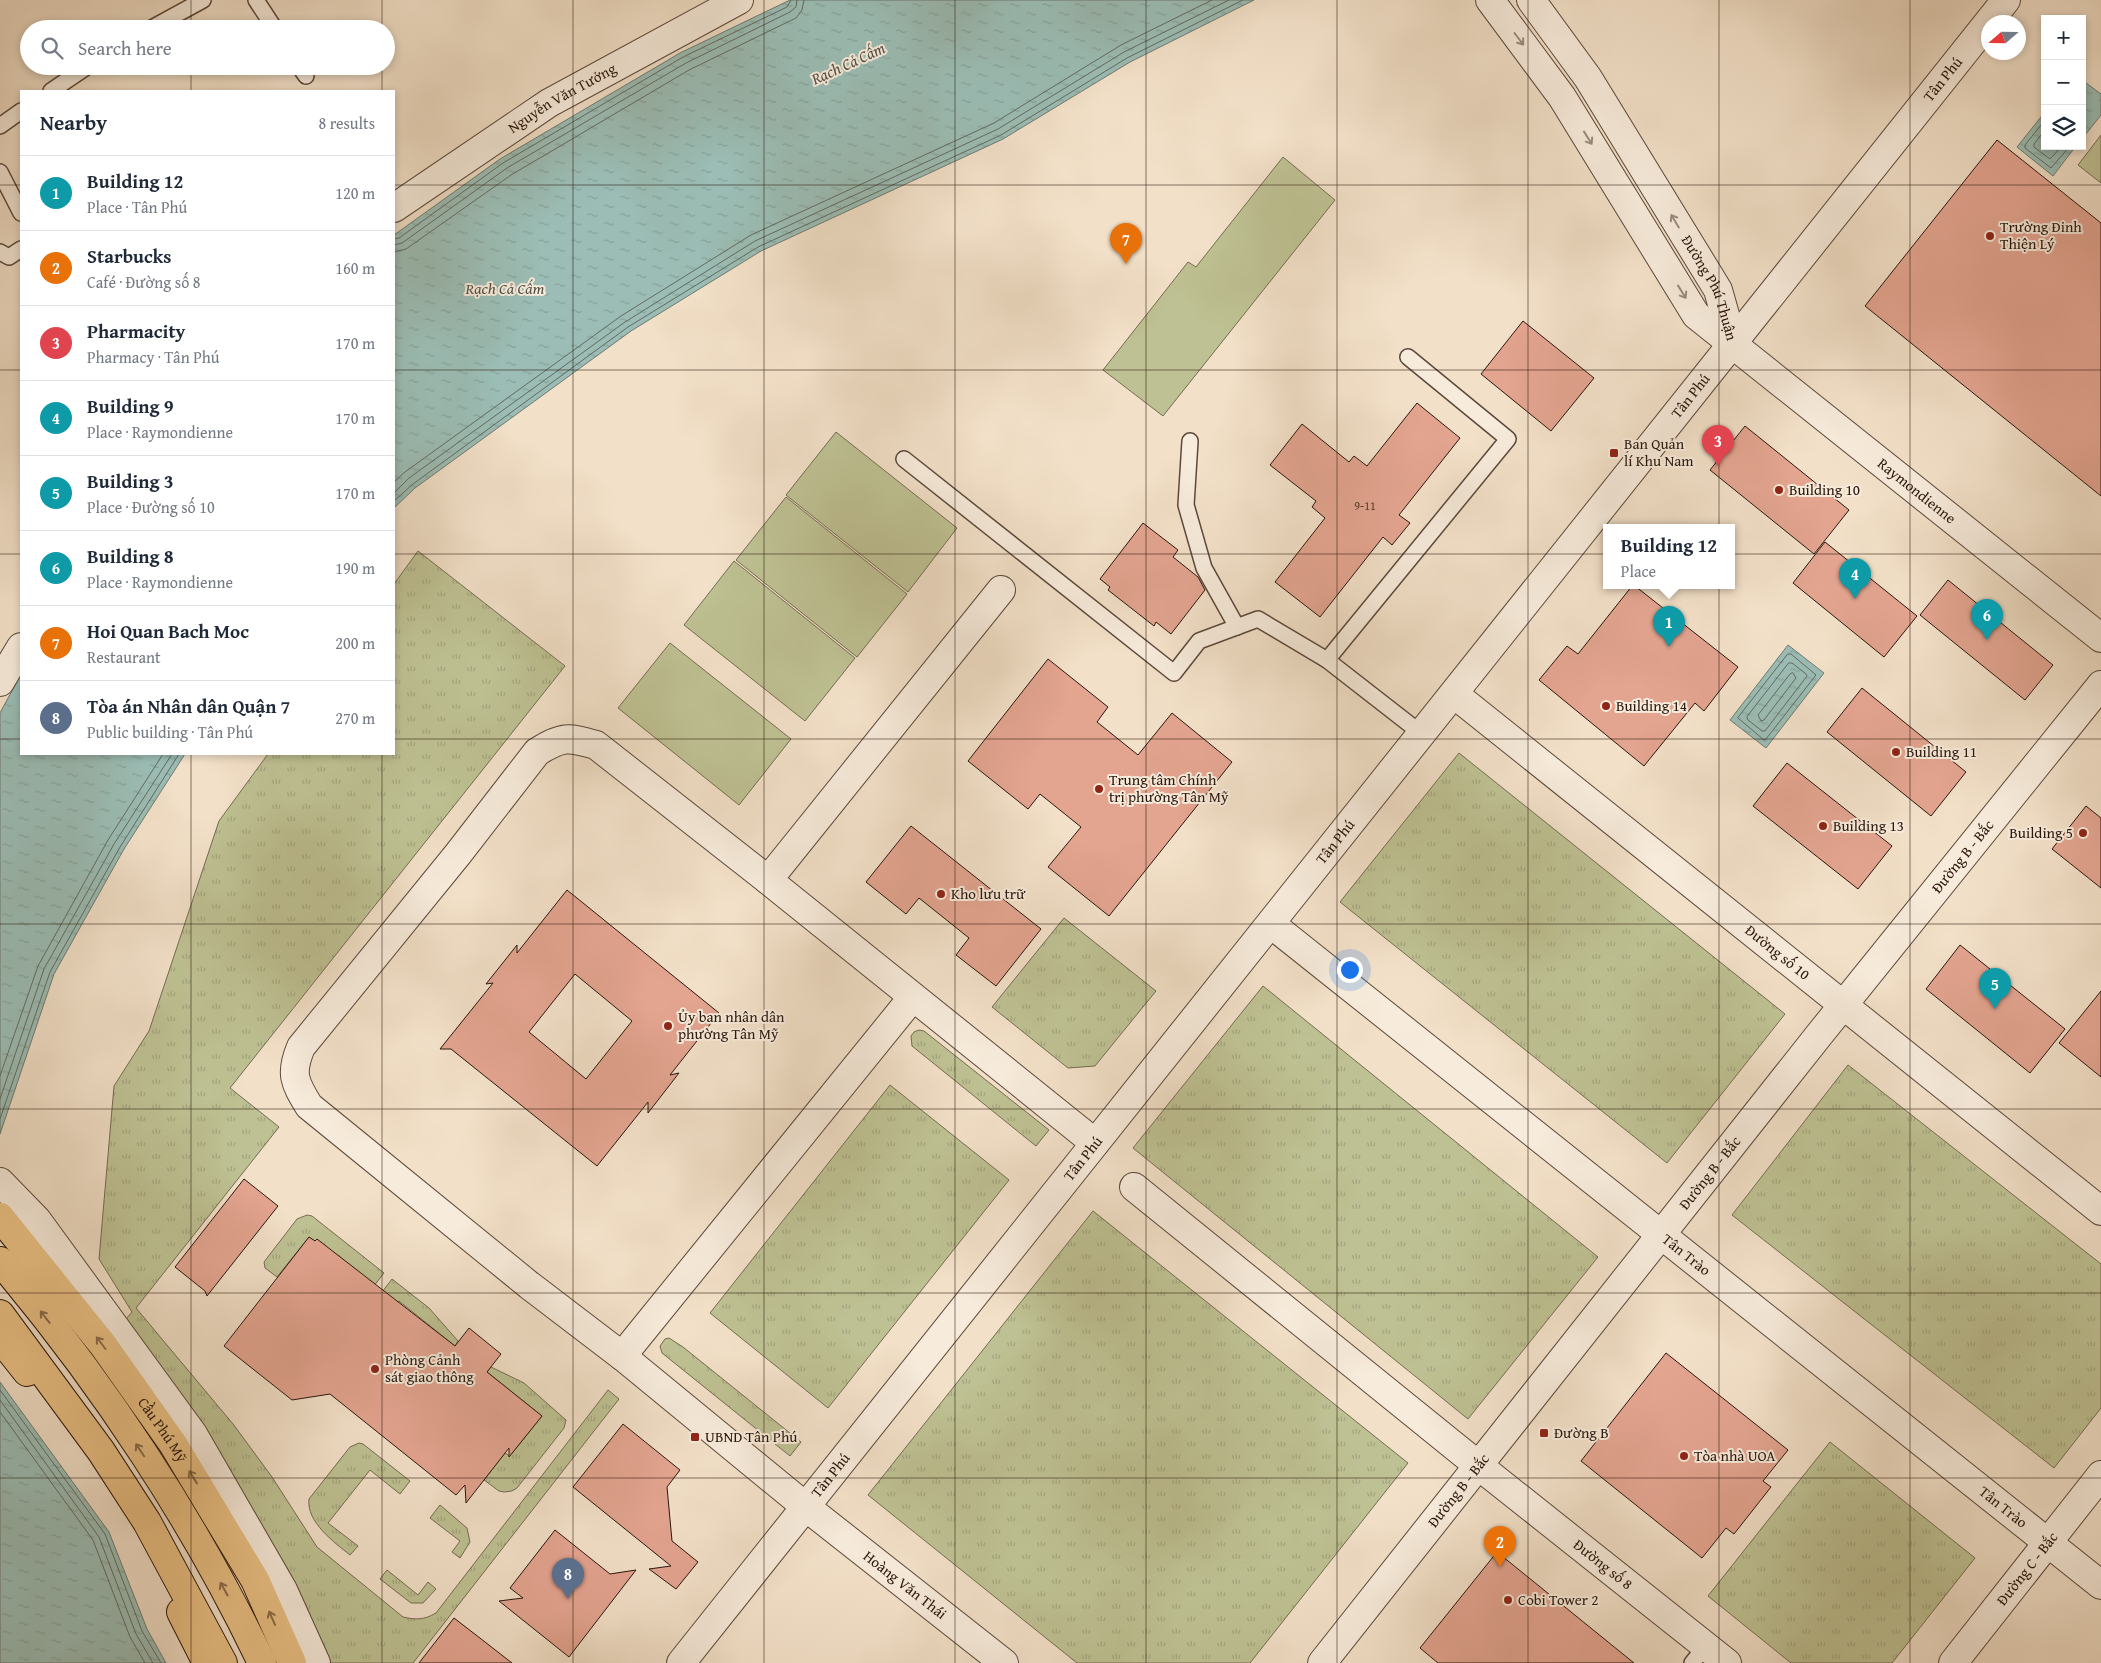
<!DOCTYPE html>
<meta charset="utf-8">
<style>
:root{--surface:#fff;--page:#f2f2f3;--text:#1f2937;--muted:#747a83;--line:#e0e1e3;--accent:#8f2418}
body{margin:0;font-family:"Gentium Book Plus",serif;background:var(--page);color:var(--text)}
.controls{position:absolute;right:15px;top:15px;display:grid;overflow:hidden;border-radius:0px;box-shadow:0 2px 8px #0003}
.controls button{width:45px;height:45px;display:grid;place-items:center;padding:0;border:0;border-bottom:1px solid var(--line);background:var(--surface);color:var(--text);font:25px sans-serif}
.compass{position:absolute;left:1981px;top:15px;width:45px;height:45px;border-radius:50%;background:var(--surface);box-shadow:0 2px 8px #0003;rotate:250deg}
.you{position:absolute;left:1349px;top:969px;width:18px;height:18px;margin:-12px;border:4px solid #fff;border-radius:50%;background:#1a73e8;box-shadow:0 0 0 8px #1a73e833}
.badge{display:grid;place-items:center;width:32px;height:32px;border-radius:50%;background:var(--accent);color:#fff;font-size:16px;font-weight:700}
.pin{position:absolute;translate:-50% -41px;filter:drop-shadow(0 1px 2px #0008)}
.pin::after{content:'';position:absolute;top:26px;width:18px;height:15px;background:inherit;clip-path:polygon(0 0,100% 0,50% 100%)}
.popup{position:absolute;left:1603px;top:524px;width:132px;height:65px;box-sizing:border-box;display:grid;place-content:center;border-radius:0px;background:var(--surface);filter:drop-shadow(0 1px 4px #0005);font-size:16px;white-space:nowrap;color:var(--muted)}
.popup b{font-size:19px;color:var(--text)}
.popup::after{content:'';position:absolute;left:50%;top:100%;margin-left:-10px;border:10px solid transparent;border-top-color:var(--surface)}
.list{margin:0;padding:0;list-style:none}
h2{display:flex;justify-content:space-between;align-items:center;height:65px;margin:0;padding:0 20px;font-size:21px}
h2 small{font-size:16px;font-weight:400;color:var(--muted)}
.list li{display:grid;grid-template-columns:32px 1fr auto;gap:15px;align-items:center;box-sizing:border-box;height:75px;padding:0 20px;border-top:1px solid var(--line)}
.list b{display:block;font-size:19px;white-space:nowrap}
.list p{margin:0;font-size:16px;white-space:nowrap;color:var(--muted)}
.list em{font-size:16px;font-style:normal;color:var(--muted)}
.icon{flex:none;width:28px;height:28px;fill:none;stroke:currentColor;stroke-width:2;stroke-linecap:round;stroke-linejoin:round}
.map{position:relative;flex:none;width:2101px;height:1663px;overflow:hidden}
.search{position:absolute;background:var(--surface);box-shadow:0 2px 8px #0003;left:20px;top:20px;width:375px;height:55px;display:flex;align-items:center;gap:12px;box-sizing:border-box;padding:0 18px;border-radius:28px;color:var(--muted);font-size:19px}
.panel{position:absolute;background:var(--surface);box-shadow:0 2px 8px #0003;left:20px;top:90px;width:375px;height:665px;border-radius:0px}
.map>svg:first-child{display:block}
.grass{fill:url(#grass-tufts);stroke:#746c50}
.garden{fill:#bec193;stroke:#746c50}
.water{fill:url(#water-ripples);stroke:#6e7a71}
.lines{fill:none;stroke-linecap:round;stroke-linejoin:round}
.shore{stroke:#626a60;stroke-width:1}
.building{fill:#e3a490;stroke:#2a160c;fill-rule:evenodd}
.service-casing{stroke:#5c483b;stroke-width:18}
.minor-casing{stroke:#5c483b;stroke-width:30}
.tertiary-casing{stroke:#5c483b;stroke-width:30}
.primary-casing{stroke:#2a160c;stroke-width:30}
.trunk-casing{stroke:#2a160c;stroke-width:30}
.service{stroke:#f7ebdb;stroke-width:15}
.minor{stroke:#f7ebdb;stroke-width:28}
.tertiary{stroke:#f7ebdb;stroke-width:28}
.primary{stroke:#e9c084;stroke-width:28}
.trunk{stroke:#e9c084;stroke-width:28}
.oneway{stroke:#9b8b7e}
.oneway2{stroke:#8a6b48}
.grid{fill:none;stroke:#2a160c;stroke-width:1;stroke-opacity:0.55}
.poi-dot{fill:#8f2418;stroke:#f7ebdb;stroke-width:2}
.labels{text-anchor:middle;stroke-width:4;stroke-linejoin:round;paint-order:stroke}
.number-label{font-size:12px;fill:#583a2d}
.street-label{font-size:15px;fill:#2a160c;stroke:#f7ebdb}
.poi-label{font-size:15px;fill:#2a160c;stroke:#f7ebdb;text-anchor:start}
.water-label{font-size:16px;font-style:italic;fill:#525047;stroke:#f7ebdb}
</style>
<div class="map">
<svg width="2101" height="1663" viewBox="0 0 2101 1663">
<defs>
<pattern id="grass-tufts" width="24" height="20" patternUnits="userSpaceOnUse" patternTransform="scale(1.25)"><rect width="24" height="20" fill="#bec193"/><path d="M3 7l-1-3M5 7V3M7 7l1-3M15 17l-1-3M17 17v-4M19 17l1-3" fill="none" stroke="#a3a57e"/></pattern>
<pattern id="water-ripples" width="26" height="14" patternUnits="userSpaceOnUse" patternTransform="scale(1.25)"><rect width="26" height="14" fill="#9bbdb5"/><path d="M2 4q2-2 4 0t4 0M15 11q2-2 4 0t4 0" fill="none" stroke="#86a29a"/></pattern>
</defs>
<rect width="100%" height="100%" fill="#f2e0c8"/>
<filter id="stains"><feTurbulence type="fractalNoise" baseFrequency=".004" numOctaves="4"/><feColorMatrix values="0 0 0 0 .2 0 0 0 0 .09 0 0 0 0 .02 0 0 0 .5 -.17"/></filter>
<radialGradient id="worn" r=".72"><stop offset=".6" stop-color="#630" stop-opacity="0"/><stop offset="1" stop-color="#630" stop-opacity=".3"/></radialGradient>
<g class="grass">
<path d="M418,551L565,666L230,1088L279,1127L136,1308L233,1424L272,1477L317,1547L403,1617C416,1620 424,1620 436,1613L608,1390L619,1399L413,1663H330C271,1544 200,1430 126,1319L132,1312L99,1259L114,1086L149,1031L219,821L268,754H394V584Z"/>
<path d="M1459,753L1785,1014L1667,1163L1340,902Z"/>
<path d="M1064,918L1156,991L1095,1066L1068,1068L992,1007Z"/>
<path d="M1263,986L1598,1257L1468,1419L1133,1148Z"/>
<path d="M919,1030L924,1031L1049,1130L1036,1146L912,1046L911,1036L914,1032Z"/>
<path d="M1848,1065L2101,1264V1408L2054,1468L1732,1215Z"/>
<path d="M890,1085L1009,1180L828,1408L710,1313Z"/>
<path d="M1093,1211L1408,1463L1250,1663H1077L868,1495Z"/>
<path d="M307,1215L312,1216L384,1273L373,1287L309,1237L277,1277L265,1268L264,1262L297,1219Z"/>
<path d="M392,1279L429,1308L458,1341L455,1346L399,1301L387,1315L373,1304Z"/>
<path d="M669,1338L683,1347L801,1442L790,1456L662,1353L660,1346L665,1339Z"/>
<path d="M491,1367L524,1383L566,1420L564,1428L517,1488L512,1491L504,1492L499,1491L484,1480L505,1453L510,1456L542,1416L487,1372Z"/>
<path d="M1830,1442L1975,1558L1892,1663H1791L1708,1596Z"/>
<path d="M359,1443L363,1444L410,1481L400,1494L370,1470L328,1523L358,1546L350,1555C335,1543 306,1522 309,1499L350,1447Z"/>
<path d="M440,1505L467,1528L470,1542L460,1558L452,1552L460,1541L430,1518Z"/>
<path d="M387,1570L418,1595L428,1582L436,1589L423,1603H411L380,1579Z"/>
</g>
<g class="garden">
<path d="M2101,135V183L2078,165Z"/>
<path d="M1283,157L1335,200L1163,416L1103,370L1188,262L1196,267Z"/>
<path d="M836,432L957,528L908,592L786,495Z"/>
<path d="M786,497L907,594L857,657L736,560Z"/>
<path d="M734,561L855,658L805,721L684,625Z"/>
<path d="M670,643L791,739L739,805L618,708Z"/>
</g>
<g class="water">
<path d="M790,0H1254L1130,62L1003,139L761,251L631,331L415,488L394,508V235L500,159L680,53Z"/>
<path d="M2082,80L2101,94V115L2082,139Z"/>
<path d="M2045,112V146H2076L2053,176L2017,147Z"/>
<path d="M1788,645L1824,673L1766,748L1730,720Z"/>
<path d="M21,674V754H185L124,849L54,974L0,1134V713Z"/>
<path d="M0,1382L109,1532L147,1629L166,1663H0Z"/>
</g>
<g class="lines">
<g class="shore">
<path d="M2045,120L2025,145V148L2051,168L2070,146"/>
<path d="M2045,130L2034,144V147L2050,159L2062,146"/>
<path d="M394,239L399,238L503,163L683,57L787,7L791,0"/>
<path d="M394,245L402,243L507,168L686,63L790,12L796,7L797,0"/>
<path d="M394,252L406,249L511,175L689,70L796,18L802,10L804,0"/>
<path d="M394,482L405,472L621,316L751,235L994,123L1121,45L1212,0"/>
<path d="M394,493L409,478L625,322L755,241L998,129L1124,52L1229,0"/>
<path d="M394,501L413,484L628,327L758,247L1001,135L1127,58L1243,0"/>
<path d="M1788,654H1791L1816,675L1766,739L1764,740L1738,718Z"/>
<path d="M1789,663H1792L1806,674L1807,676L1765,731H1762L1748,720L1747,717Z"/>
<path d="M1793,673L1796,678L1764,720L1761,721L1758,715L1790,674Z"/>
<path d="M0,1076L38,966L108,840L163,754"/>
<path d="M0,1099L44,969L114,844L172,754"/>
<path d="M0,1119L50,972L120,847L179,754"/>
<path d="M0,1390L105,1534L142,1631L161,1663"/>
<path d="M0,1400L99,1537L136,1634L153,1663"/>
<path d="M0,1412L93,1540L130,1637L145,1663"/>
</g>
</g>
<g class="building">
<path d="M1997,140L2101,223V496L1865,306Z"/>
<path d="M1523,321L1594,378L1551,431L1481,374Z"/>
<path d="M1417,403L1460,438L1399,515L1410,523L1392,545L1383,537L1320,617L1275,582L1325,518L1312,507L1316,501L1270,465L1302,424L1349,462L1354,456L1367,466Z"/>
<path d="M1745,426L1849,510L1814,554L1710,470Z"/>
<path d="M1143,523L1178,550L1173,557L1198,577L1205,590L1171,634L1156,622L1154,626L1108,590L1110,587L1100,579Z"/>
<path d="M1825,542L1917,616L1884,657L1793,583Z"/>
<path d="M1948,580L2053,665L2025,700L1920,615Z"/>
<path d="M1632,586H1635L1738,667L1704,711L1695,703L1644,766L1539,680L1567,646L1578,654Z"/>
<path d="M1048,659L1108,707L1097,722L1138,755L1172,713L1232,762L1109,916L1048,867L1081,827L1040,794L1028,809L968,761Z"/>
<path d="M1862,688L1966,772L1931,816L1827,732Z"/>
<path d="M1787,763L1892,846L1858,889L1753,806Z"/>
<path d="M2086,806L2101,818V888L2052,849Z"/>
<path d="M911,826L1041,929L996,986L956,955L969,938L919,898L906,914L866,882Z"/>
<path d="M567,890L719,1013L670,1075L679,1073L648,1113V1102L597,1166L451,1049H440L493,983L486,984L517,945V953ZM575,974L632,1021L586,1079L529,1032Z"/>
<path d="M1960,945L2065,1029L2030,1073L1926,989Z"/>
<path d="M2101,991V1077L2059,1043Z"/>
<path d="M244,1179L278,1206L207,1296L205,1291L175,1267Z"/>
<path d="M309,1237L315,1241L317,1239L455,1346L469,1328L501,1354L487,1372L542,1416L509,1457V1448L466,1503L465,1485L456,1495L330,1394L292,1400L224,1346Z"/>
<path d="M1666,1353L1788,1450L1763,1481L1771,1487L1734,1534L1726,1528L1702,1558L1581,1461Z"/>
<path d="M623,1424L680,1470L667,1487L672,1541L698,1562L676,1589L649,1569L671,1566L573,1487Z"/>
<path d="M555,1530L610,1574L636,1570L569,1657L499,1601L523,1598L510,1588Z"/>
<path d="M1497,1552L1634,1663H1438L1420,1648Z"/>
<path d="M454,1618L476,1635L512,1663H419Z"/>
</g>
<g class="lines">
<defs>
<g id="service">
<path d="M256,0L275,29"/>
<path d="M150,29L203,0"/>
<path d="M299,66L306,76"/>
<path d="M51,91L88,66"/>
<path d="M0,126L21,111"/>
<path d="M0,172L21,213"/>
<path d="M0,252L9,257L21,249"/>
<path d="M1190,441L1186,505L1204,568L1237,627"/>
<path d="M904,459L1174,673L1199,641L1258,619L1327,660L1422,734"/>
<path d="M1327,660L1508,439L1408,357"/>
<path d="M1692,1663L1706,1646"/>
</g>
<g id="minor">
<path id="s1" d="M394,208L549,103L739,0"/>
<path d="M0,682L21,647"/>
<path id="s2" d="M1454,694L2101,1211"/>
<path d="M768,880L1001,590"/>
<path id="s3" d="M1271,924L2101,1585"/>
<path id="s4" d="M1134,1187L1479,1466L1727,1663"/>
<path d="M622,1356L912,998"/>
<path d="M1004,1663L806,1507L622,1356L529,1285L309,1106C294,1082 290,1073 301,1047L458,854L537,752C562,736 568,737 596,745L768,880L1095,1143"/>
<path id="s5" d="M1322,1663L1819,1035L2101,685"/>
<path id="s6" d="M1953,1663L2101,1475"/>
</g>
<g id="tertiary">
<path id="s7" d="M1490,0L1562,97L1696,315L2101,638"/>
<path id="s8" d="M1531,0L1588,78L1718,290L1733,343"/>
<path d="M0,1182L37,1220L193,1434L283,1590L316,1663"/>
<path id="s9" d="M681,1663L2006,0"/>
</g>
<g id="primary">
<path id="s10" d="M0,1217L103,1345L173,1444L255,1580L292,1663"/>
<path d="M0,1338L27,1372"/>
<path d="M181,1612L207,1663"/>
</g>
<g id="trunk">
<path d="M0,1261C102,1382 194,1520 262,1663"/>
<path d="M0,1314L101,1451L147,1522L223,1663"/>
</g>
</defs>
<use href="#service" class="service-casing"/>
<use href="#minor" class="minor-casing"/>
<use href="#tertiary" class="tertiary-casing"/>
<use href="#primary" class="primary-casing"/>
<use href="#trunk" class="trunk-casing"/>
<use href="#service" class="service"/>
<use href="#minor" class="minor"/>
<use href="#tertiary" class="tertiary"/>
<use href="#primary" class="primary"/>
<use href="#trunk" class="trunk"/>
</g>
<defs><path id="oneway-shaft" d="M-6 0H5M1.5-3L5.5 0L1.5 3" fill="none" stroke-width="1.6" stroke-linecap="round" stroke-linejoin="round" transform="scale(1.25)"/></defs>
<g class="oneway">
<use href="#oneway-shaft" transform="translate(1519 39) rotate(53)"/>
<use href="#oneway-shaft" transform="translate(1588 138) rotate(58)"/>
<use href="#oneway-shaft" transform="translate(1675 221) rotate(-121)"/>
<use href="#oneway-shaft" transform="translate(1682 292) rotate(58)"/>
</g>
<g class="oneway2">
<use href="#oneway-shaft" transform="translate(45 1317) rotate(-128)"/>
<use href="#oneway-shaft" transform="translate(101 1343) rotate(-127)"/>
<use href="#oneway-shaft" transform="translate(140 1450) rotate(-124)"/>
<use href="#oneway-shaft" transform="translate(193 1477) rotate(-122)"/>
<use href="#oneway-shaft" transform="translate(224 1589) rotate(-119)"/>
<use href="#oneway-shaft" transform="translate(272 1618) rotate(-114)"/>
</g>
<path class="grid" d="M191,0V29M382,0V29M573,0V1663M764,0V1663M955,0V1663M1146,0V1663M1337,0V1663M1528,0V1663M1719,0V1663M1910,0V1663M191,66V91M382,66V91M0,185H21M394,185H2101M0,370H21M394,370H2101M0,554H21M394,554H2101M0,739H21M394,739H2101M191,754V1663M382,754V1663M0,924H2101M0,1109H2101M0,1293H2101M0,1478H2101"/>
<g class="poi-dot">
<circle cx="1990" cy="236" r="5"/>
<rect x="1609" y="448" width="10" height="10" rx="2.5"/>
<circle cx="1779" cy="490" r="5"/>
<circle cx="1606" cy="706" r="5"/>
<circle cx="1896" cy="752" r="5"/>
<circle cx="1099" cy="789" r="5"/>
<circle cx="1823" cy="826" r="5"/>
<circle cx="2083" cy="833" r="5"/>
<circle cx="941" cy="894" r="5"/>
<circle cx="668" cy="1026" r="5"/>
<circle cx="375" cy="1369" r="5"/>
<rect x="1539" y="1428" width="10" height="10" rx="2.5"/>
<rect x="690" y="1432" width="10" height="10" rx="2.5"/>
<circle cx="1684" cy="1456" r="5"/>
<circle cx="1508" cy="1600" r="5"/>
</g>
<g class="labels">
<g class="number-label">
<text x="1365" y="510">9-11</text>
</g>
<g class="street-label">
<text dy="5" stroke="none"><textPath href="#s9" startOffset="2025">Tân Phú</textPath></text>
<text dy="5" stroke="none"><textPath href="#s1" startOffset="201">Nguyễn Văn Tưởng</textPath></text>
<text dy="5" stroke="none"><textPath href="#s8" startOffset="340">Đường Phú Thuận</textPath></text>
<text dy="5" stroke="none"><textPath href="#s9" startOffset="1620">Tân Phú</textPath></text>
<text dy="5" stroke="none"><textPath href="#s7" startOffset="659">Raymondienne</textPath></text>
<text dy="5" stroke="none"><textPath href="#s9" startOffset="1050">Tân Phú</textPath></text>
<text dy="5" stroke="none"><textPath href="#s5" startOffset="1030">Đường B - Bắc</textPath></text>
<text dy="5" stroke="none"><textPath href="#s2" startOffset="414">Đường số 10</textPath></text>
<text dy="5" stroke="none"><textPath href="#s9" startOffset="645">Tân Phú</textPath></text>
<text dy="5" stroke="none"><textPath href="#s5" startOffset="625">Đường B - Bắc</textPath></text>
<text dy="5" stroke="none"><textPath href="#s3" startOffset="531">Tân Trào</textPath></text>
<text dy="5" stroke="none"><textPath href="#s10" startOffset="268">Cầu Phú Mỹ</textPath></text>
<text dy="5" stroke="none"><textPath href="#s9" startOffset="240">Tân Phú</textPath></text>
<text dy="5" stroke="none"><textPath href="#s5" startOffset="220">Đường B - Bắc</textPath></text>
<text dy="5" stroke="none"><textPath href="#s3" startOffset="936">Tân Trào</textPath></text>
<text dy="5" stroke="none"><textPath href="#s4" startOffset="602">Đường số 8</textPath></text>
<text dy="5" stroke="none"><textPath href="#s6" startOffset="120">Đường C - Bắc</textPath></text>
<text transform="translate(905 1585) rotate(38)" y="5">Hoàng Văn Thái</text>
</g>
<g class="poi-label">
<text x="2000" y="232">Trường Đinh<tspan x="2000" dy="17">Thiện Lý</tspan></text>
<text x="1624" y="449">Ban Quản<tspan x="1624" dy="17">lí Khu Nam</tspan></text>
<text x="1789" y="495">Building 10</text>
<text x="1616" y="711">Building 14</text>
<text x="1906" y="757">Building 11</text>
<text x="1109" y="785">Trung tâm Chính<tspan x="1109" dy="17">trị phường Tân Mỹ</tspan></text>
<text x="1833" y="831">Building 13</text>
<text x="2073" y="838" text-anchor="end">Building 5</text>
<text x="951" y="899">Kho lưu trữ</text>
<text x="678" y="1022">Ủy ban nhân dân<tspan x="678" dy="17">phường Tân Mỹ</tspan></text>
<text x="385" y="1365">Phòng Cảnh<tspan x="385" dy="17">sát giao thông</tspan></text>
<text x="1554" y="1438">Đường B</text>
<text x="705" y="1442">UBND Tân Phú</text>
<text x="1694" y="1461">Tòa nhà UOA</text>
<text x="1518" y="1605">Cobi Tower 2</text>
</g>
<g class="water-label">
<text transform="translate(848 63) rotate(-25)" y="6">Rạch Cả Cấm</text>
<text x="505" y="294">Rạch Cả Cấm</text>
</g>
</g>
<rect width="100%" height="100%" filter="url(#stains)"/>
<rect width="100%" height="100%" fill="url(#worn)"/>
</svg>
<div class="controls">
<button>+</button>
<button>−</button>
<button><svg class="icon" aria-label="layers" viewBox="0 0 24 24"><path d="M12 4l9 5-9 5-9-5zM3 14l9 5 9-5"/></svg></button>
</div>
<svg class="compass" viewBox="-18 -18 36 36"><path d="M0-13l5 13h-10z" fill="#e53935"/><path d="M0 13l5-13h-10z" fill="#747a83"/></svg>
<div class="you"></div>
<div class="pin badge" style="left:1669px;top:647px;background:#0f9aa8">1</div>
<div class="popup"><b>Building 12</b>Place</div>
<div class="pin badge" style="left:1500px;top:1567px;background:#e8710a">2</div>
<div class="pin badge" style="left:1718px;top:466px;background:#e0444e">3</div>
<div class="pin badge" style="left:1855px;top:599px;background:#0f9aa8">4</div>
<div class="pin badge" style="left:1995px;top:1009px;background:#0f9aa8">5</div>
<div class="pin badge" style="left:1987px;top:640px;background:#0f9aa8">6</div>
<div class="pin badge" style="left:1126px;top:264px;background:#e8710a">7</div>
<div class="pin badge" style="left:568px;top:1599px;background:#5c6f8a">8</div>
<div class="search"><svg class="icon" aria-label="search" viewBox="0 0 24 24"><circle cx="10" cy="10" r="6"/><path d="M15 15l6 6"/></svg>Search here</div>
<section class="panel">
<h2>Nearby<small>8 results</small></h2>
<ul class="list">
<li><span class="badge" style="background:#0f9aa8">1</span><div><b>Building 12</b><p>Place · Tân Phú</p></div><em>120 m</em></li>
<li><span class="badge" style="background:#e8710a">2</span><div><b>Starbucks</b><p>Café · Đường số 8</p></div><em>160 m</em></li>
<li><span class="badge" style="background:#e0444e">3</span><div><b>Pharmacity</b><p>Pharmacy · Tân Phú</p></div><em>170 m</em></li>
<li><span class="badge" style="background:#0f9aa8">4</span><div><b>Building 9</b><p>Place · Raymondienne</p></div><em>170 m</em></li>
<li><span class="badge" style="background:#0f9aa8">5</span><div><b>Building 3</b><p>Place · Đường số 10</p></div><em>170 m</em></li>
<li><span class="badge" style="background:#0f9aa8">6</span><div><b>Building 8</b><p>Place · Raymondienne</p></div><em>190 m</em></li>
<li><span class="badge" style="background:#e8710a">7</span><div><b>Hoi Quan Bach Moc</b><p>Restaurant</p></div><em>200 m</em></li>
<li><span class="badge" style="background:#5c6f8a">8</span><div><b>Tòa án Nhân dân Quận 7</b><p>Public building · Tân Phú</p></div><em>270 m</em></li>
</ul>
</section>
</div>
